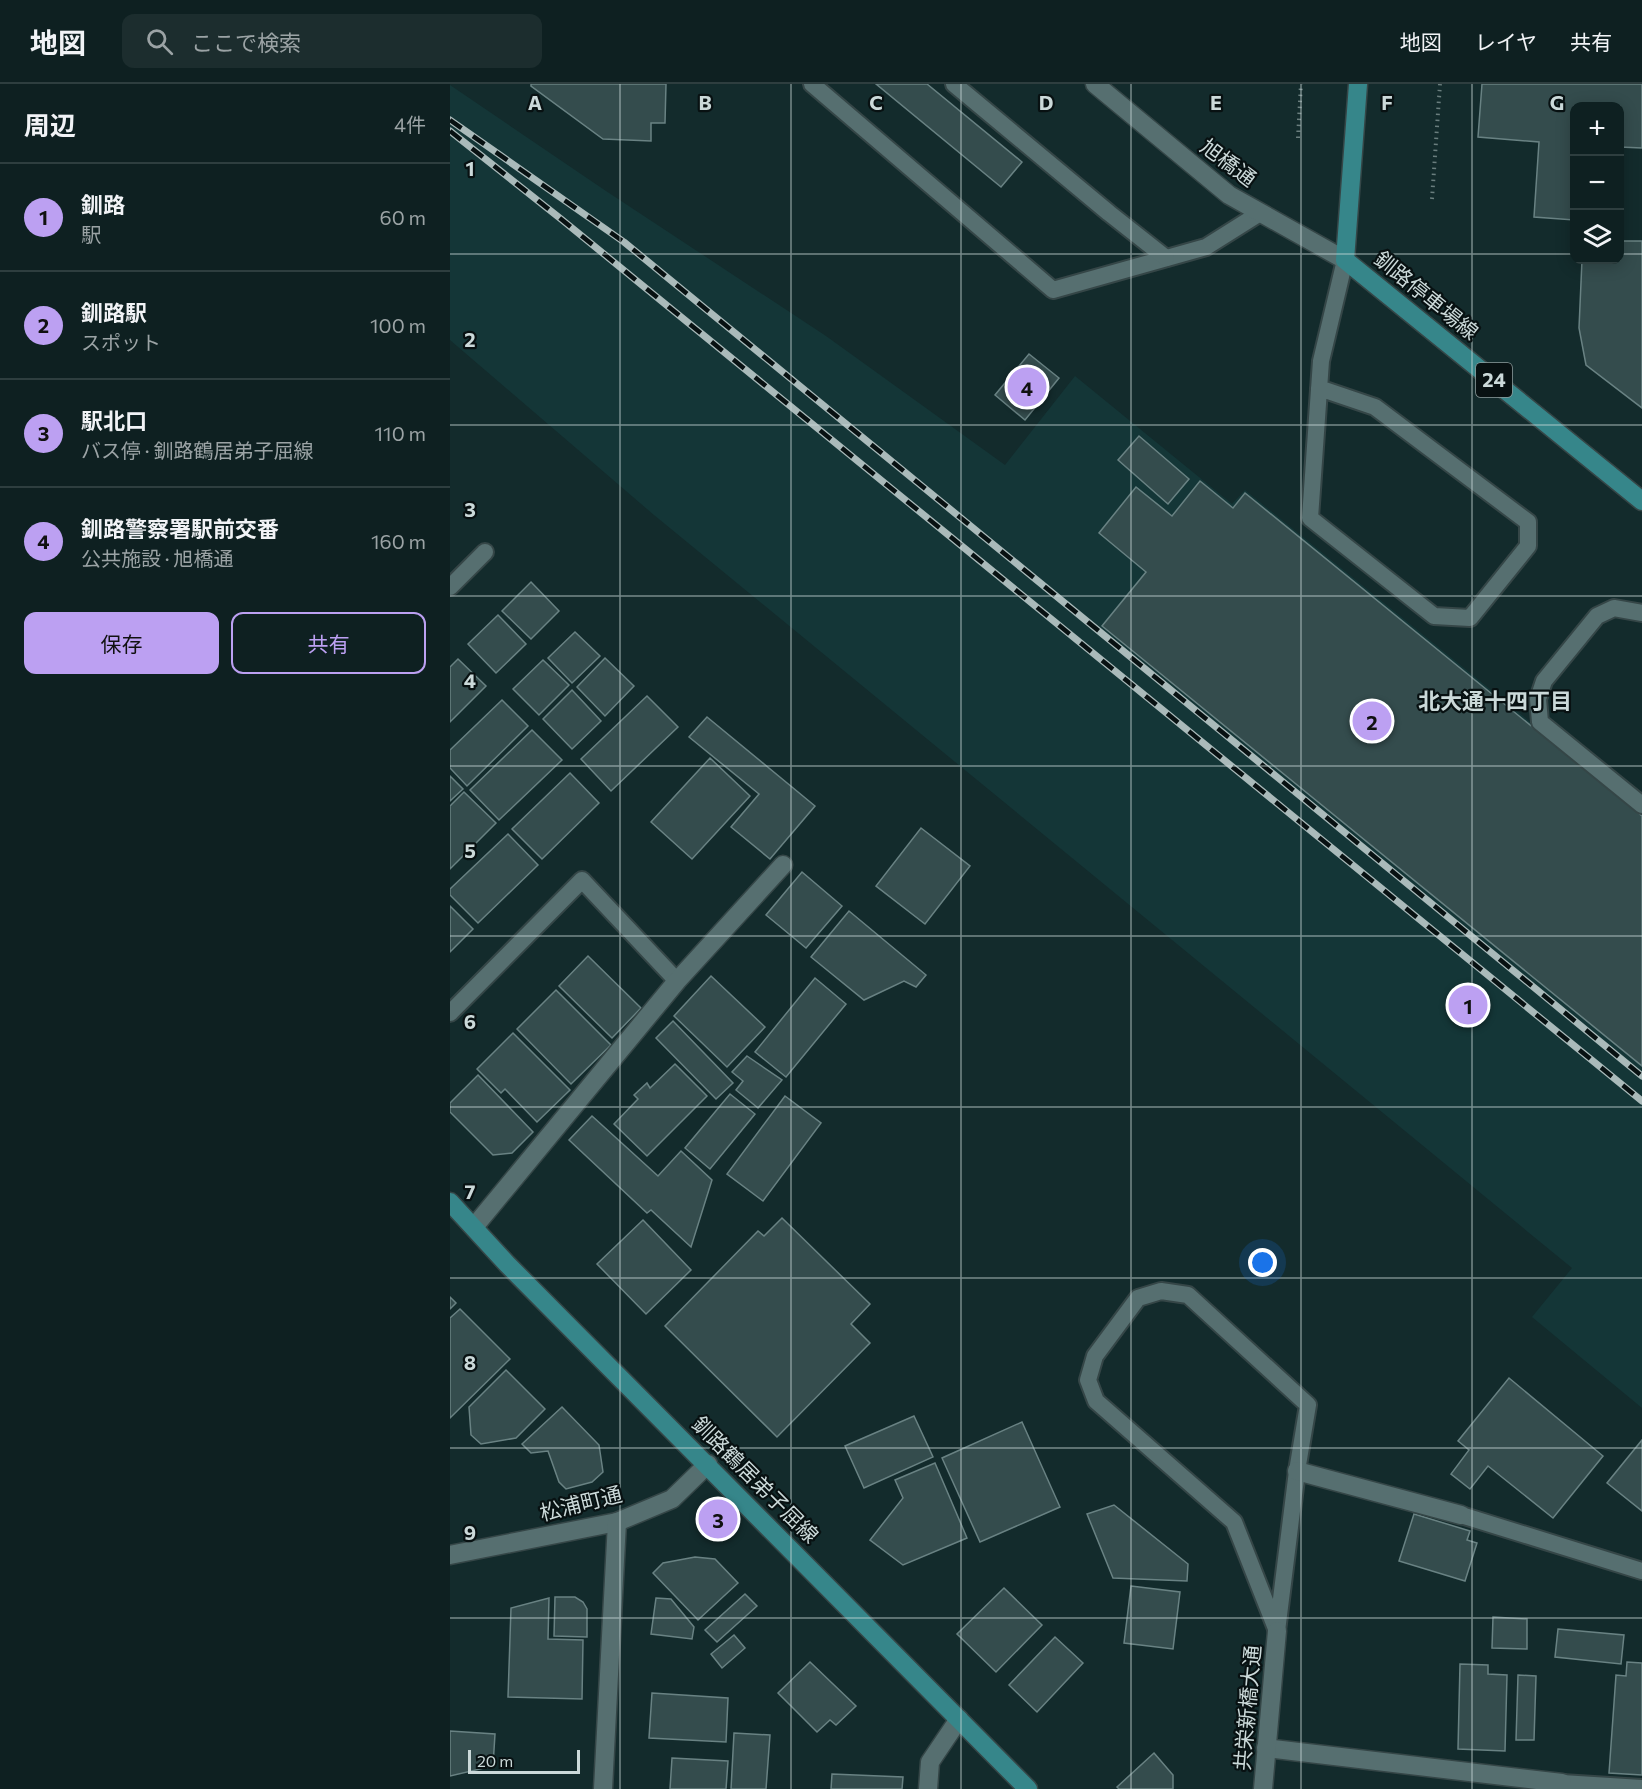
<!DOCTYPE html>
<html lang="ja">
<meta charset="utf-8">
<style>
:root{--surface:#0e2021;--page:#1c2d2e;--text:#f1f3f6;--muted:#9ba3a5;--line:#2e3e3f;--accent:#bca0f2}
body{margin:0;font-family:Commissioner,"Noto Sans JP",sans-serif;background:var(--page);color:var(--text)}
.controls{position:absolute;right:18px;top:18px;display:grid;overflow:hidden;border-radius:12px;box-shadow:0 3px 15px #0003}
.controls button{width:54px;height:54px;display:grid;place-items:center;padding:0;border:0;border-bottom:2px solid var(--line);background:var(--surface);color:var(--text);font:30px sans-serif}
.scale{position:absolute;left:18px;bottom:15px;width:112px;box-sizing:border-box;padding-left:6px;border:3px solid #cbd9d9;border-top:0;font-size:16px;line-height:21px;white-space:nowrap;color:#cbd9d9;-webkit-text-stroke:4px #081112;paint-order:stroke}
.you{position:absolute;left:813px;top:1179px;width:21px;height:21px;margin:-15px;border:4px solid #fff;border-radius:50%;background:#1a73e8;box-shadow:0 0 0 9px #1a73e833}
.badge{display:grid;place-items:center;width:39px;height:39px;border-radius:50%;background:var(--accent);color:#111;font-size:20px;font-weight:700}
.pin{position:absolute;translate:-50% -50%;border:3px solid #fff;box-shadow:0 2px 6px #0006}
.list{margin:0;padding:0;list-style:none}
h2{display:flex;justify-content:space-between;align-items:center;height:78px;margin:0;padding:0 24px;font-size:26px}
h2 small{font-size:20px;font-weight:400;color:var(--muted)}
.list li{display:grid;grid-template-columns:39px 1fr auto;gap:18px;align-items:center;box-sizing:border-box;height:108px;padding:0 24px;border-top:2px solid var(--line)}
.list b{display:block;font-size:22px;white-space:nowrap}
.list p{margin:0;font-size:20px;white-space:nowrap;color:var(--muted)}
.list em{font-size:20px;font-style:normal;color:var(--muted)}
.actions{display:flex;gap:12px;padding:18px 24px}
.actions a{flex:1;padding:14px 0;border:2px solid var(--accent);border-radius:12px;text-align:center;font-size:21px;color:var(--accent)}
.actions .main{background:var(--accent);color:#111}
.icon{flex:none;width:33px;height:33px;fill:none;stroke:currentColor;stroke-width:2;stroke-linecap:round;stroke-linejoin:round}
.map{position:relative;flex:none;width:1192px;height:1705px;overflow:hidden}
header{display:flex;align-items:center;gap:36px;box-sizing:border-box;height:84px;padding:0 30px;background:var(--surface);border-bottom:2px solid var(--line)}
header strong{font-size:28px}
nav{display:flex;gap:33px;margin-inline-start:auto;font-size:21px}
.search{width:420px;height:54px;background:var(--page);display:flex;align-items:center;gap:15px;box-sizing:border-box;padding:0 21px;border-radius:12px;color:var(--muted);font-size:22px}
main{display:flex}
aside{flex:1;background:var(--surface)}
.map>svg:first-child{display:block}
.built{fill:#143637}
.building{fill:#344c4d;stroke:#698283;stroke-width:1.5}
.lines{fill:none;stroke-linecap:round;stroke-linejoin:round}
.service-casing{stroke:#354647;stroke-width:20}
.minor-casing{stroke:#354647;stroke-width:21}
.tertiary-casing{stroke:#354647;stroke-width:21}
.primary-casing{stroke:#354647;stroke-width:21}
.path{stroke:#6a7e7e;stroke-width:4;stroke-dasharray:1.5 4.5;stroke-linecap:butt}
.service{stroke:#566f70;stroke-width:16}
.minor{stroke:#566f70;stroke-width:18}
.tertiary{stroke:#566f70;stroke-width:18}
.primary{stroke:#36868a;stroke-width:18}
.rail-casing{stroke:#aababa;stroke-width:7}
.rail{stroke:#081112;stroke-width:4.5;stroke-dasharray:14;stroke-linecap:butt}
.grid{fill:none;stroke:#cbd9d9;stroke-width:1.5;stroke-opacity:0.55}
.labels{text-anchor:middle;stroke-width:4.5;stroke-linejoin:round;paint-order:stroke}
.shield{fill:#081112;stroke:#909d9d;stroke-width:1.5}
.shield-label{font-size:20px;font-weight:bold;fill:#cbd9d9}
.street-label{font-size:21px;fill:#cbd9d9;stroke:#081112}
.neighbourhood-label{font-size:22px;font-weight:bold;fill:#cbd9d9;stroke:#081112}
.grid-label{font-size:20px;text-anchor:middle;font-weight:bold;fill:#cbd9d9;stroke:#081112;stroke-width:4.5;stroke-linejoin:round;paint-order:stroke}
</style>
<header>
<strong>地図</strong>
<div class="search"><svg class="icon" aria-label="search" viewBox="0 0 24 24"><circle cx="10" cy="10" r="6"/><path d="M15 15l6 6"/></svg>ここで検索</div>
<nav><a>地図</a><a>レイヤ</a><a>共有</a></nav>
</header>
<main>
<aside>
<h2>周辺<small>4件</small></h2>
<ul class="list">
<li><span class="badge">1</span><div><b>釧路</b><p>駅</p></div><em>60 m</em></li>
<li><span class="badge">2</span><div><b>釧路駅</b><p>スポット</p></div><em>100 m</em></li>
<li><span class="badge">3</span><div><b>駅北口</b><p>バス停 · 釧路鶴居弟子屈線</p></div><em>110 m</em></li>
<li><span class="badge">4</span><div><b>釧路警察署駅前交番</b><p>公共施設 · 旭橋通</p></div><em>160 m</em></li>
</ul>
<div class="actions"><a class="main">保存</a><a>共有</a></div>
</aside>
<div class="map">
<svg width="1192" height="1705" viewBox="0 0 1192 1705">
<rect width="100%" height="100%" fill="#132b2c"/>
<path class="built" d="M0,1L156,107L376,252L555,381L625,292L782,420L795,406L1192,729V1324L1082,1233L1122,1184L204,431L0,256Z"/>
<g class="building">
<path d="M81,0H216L215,39H201V57L153,55L81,2Z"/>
<path d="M426,0H477L572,78L551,103Z"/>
<path d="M1032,0H1192V64L1170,63V22H1124V136L1084,133L1089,58L1028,53Z"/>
<path d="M1170,157H1192V324L1136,281L1129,244L1132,176H1170Z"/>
<path d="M579,270L609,294L575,336L545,311Z"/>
<path d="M689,352L739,395L718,420L668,376Z"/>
<path d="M750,397L783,424L795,409L1192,732V982L652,542L696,488L649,449L686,403L722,432Z"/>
<path d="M81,498L109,527L81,555L52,527Z"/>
<path d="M48,531L76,560L46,589L18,560Z"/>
<path d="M125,548L150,572L122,599L98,574Z"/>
<path d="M155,574L184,602L155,632L127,603Z"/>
<path d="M8,575L36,602L0,638V583Z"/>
<path d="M93,576L119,601L89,631L63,605Z"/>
<path d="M122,606L151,637L122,665L93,635Z"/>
<path d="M197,612L228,643L161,707L131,675Z"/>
<path d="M52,616L78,642L17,702L0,684V666Z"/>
<path d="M257,633L365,722L320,775L281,743L309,710L239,653Z"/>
<path d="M82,646L112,676L49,736L20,706Z"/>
<path d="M260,674L300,712L242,775L201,738Z"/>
<path d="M120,689L149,719L92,775L62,745Z"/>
<path d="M0,692L13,705L0,717Z"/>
<path d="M14,708L46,739L0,785V722Z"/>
<path d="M471,744L520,782L475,840L426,802Z"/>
<path d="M58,750L88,781L28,839L0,811V805Z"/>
<path d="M352,788L392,822L356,864L316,831Z"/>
<path d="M0,822L23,845L0,868Z"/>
<path d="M399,827L476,891L466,903L454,897L414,916L361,873Z"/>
<path d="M138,872L191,924L162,954L109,902Z"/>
<path d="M261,892L315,943L277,983L224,932Z"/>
<path d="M365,894L396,920L336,993L305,968Z"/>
<path d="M106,906L161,961L121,1000L67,945Z"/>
<path d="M223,937L283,999L266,1015L206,954Z"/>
<path d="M63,949L120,1006L87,1038L55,1005L51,1009L27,985Z"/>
<path d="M297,972L332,996L308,1024L286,1006L293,997L282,988Z"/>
<path d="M225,980L257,1012L197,1072L164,1040L188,1015L184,1011L197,999L200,1004Z"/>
<path d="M28,991L83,1048L62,1069L43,1071L0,1028V1019Z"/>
<path d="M280,1010L305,1030L260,1085L235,1064Z"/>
<path d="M335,1012L371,1039L313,1117L277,1090Z"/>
<path d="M142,1032L208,1092L231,1067L262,1096L241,1163L201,1126L197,1129L119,1056Z"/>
<path d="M332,1134L420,1220L401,1240L420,1259L327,1353L215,1242L308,1147L314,1152Z"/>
<path d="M193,1136L241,1186L196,1230L147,1180Z"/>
<path d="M0,1213L6,1219L0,1225Z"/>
<path d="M10,1225L60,1275L0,1334V1234Z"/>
<path d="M56,1286L95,1325L66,1354L31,1360L21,1351L19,1323Z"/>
<path d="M1059,1294L1153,1372L1103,1434L1038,1382L1020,1405L1001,1390L1019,1366L1008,1357Z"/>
<path d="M112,1323L149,1361L153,1388L142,1398L116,1405L109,1398L98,1367L81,1369L72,1360Z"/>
<path d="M464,1332L483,1373L414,1404L395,1362Z"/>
<path d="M572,1338L610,1423L530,1458L492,1374Z"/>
<path d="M1192,1356V1427L1157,1399Z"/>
<path d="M485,1379L517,1454L453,1481L420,1456L453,1414L445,1396Z"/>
<path d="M664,1421L738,1480L737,1497L663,1494L637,1430Z"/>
<path d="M964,1430L1020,1447L1017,1456L1027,1459L1015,1497L949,1477Z"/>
<path d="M245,1473L265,1475L288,1499L248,1536L203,1489L213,1479Z"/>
<path d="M681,1502L730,1508L723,1565L674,1559Z"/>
<path d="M554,1504L592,1541L546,1588L507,1550Z"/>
<path d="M295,1510L307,1522L267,1558L255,1546Z"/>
<path d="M105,1513H125L133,1518L137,1525V1553L104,1552Z"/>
<path d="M99,1514L98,1555L133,1556L132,1615L58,1613L61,1524Z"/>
<path d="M206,1514L221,1515L244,1543L242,1555L201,1550Z"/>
<path d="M1043,1533L1077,1535V1565L1042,1564Z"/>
<path d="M1108,1545L1174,1551L1171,1580L1105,1573Z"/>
<path d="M284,1551L295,1564L272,1584L261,1570Z"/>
<path d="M605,1553L633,1579L587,1628L559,1601Z"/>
<path d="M360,1578L406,1622L386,1641L380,1636L367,1648L328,1609Z"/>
<path d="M1177,1578L1192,1579V1691L1159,1689L1166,1591L1176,1592Z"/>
<path d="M1010,1580L1038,1581V1590L1057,1591L1055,1667L1008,1665Z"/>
<path d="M1068,1591L1086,1592L1084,1656H1066Z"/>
<path d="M202,1609L278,1614L276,1658L199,1654Z"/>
<path d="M0,1647L45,1650L43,1682L0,1692Z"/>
<path d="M284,1649L320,1651L316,1705H281Z"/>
<path d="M704,1669L723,1691V1705H669L667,1703Z"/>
<path d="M222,1674L278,1677L276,1705H220Z"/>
<path d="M382,1690L453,1693L452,1705H381Z"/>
</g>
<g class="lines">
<defs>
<g id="service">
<path d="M362,0L603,206L756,163L810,129"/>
<path d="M504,0L659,129L716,174"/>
<path d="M869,304L925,323L1078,438V462L1020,534L984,532L860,434L871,277L895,176"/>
<path d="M0,503L35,468"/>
<path d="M1192,529L1164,524L1147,532L1094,597L1088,615L1090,638L1192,721"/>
<path d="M0,929L132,796L227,897"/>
<path d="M711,1207L738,1211L858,1321L847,1387L827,1547L784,1438L646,1317L638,1296L645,1272L688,1214Z"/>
<path d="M1011,1431L1192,1487"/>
<path d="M1112,1699L1192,1704"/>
</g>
<g id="minor">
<path d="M24,1143L227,897L333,781"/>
<path d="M847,1387L1011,1431"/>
<path d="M0,1471L167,1438L222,1415L258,1380"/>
<path d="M816,1664L1112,1699V1705"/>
<path d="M153,1705L167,1438"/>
<path d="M478,1705L480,1678L509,1635"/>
</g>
<g id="tertiary">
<path d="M645,0L779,111L895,176"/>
<path d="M813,1705L827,1547"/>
</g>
<g id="primary">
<path d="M908,0L895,176L1192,417"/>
<path d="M0,1118L57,1180L578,1705"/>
</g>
</defs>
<use href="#service" class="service-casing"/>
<use href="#minor" class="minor-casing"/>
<use href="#tertiary" class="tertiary-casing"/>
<use href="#primary" class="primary-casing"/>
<g class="path">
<path d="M848,54L851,0"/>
<path d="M982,115L990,0"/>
</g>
<use href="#service" class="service"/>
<use href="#minor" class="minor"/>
<use href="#tertiary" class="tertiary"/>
<use href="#primary" class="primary"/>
<defs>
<g id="rail">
<path d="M0,36L174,158L1192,992"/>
<path d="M0,47L111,135L1192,1017"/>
</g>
</defs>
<use href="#rail" class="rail-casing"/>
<use href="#rail" class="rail"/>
</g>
<path class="grid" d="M170,0V1705M341,0V1705M511,0V1705M681,0V1705M851,0V1705M1022,0V1705M0,170H1124M1170,170H1192M0,341H1192M0,512H1192M0,682H1192M0,852H1192M0,1023H1192M0,1194H1192M0,1364H1192M0,1534H1192"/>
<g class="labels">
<rect class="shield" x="1026" y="279" width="36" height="34" rx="4.5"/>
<g class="shield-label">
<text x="1044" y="303">24</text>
</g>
<g class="street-label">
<text transform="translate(778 79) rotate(37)" y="7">旭橋通</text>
<text transform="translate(976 212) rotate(39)" y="7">釧路停車場線</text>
<text transform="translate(305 1396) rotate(45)" y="7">釧路鶴居弟子屈線</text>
<text transform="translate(131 1420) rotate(-14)" y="7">松浦町通</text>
<text transform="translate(798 1624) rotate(-85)" y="7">共栄新橋大通</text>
</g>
<g class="neighbourhood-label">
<text x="1045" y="625">北大通十四丁目</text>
</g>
</g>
<g class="grid-label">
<text x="85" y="26">A</text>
<text x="255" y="26">B</text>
<text x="426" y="26">C</text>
<text x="596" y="26">D</text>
<text x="766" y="26">E</text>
<text x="937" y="26">F</text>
<text x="1107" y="26">G</text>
<text x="20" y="92">1</text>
<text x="20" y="263">2</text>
<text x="20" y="433">3</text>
<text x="20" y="604">4</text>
<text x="20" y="774">5</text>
<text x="20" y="945">6</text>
<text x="20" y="1115">7</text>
<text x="20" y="1286">8</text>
<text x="20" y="1456">9</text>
</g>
</svg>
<div class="controls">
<button>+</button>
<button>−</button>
<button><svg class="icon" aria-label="layers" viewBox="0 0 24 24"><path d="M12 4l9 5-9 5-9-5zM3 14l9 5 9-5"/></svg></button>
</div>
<div class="scale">20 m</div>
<div class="you"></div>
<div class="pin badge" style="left:1018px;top:921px">1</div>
<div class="pin badge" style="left:922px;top:637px">2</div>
<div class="pin badge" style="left:268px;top:1435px">3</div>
<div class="pin badge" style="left:577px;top:303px">4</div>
</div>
</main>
